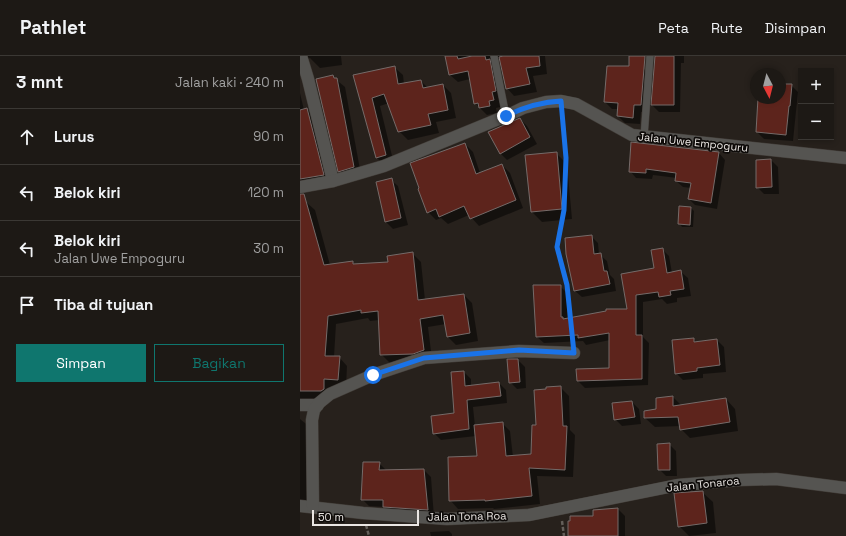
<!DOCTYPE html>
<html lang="id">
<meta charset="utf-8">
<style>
:root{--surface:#1d1915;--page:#2a2622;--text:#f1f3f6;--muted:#a0a0a0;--line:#3b3834;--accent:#0f766e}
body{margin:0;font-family:"Space Grotesk",sans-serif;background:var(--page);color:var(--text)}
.controls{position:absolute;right:12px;top:12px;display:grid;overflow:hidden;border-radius:0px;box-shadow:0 2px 6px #0003}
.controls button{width:36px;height:36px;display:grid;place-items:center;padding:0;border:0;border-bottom:1px solid var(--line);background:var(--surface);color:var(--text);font:20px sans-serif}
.compass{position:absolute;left:450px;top:12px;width:36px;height:36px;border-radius:50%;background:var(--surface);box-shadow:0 2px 6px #0003;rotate:173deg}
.scale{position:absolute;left:12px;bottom:10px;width:107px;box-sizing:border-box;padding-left:4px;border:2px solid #eae6e3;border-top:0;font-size:11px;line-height:14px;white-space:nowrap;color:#eae6e3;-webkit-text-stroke:3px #0e0b09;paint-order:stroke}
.stop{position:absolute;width:12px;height:12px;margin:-9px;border:3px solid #1a73e8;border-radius:50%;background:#fff}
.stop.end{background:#1a73e8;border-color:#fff;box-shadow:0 1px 4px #0008}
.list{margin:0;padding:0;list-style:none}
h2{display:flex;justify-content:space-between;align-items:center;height:52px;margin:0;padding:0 16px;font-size:17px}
h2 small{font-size:13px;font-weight:400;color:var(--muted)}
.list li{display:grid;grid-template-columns:26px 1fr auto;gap:12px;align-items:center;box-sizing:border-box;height:56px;padding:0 16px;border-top:1px solid var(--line)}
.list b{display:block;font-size:15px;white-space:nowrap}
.list p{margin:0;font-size:13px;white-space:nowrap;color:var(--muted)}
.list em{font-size:13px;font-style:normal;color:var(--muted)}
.actions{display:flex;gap:8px;padding:12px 16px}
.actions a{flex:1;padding:9px 0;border:1px solid var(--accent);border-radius:0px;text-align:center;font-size:14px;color:var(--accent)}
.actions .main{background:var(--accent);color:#fff}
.icon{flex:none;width:22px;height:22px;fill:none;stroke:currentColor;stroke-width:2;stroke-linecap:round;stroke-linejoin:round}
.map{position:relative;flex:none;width:546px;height:480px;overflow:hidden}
header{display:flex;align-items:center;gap:24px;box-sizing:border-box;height:56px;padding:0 20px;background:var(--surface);border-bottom:1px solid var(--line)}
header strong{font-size:19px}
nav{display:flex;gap:22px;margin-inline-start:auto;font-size:14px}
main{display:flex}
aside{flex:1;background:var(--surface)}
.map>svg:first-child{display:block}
.shadow{fill:#0007}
.building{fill:#5d241c;stroke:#756b69}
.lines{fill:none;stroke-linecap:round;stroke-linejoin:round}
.lane-casing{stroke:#423d38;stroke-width:8}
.street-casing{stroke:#423d38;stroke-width:13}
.path{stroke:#645f5a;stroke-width:2.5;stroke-dasharray:4 2;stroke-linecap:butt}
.lane{stroke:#555451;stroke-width:7}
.street{stroke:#555451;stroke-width:12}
.route{stroke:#1a73e8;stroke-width:5}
.labels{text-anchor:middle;stroke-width:3.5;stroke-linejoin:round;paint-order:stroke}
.street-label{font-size:11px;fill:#eae6e3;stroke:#0e0b09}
</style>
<header>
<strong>Pathlet</strong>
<nav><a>Peta</a><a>Rute</a><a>Disimpan</a></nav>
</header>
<main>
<aside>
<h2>3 mnt<small>Jalan kaki · 240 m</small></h2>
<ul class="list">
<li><svg class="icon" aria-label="ahead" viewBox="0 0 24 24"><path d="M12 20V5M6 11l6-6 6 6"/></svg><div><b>Lurus</b></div><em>90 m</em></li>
<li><svg class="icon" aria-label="left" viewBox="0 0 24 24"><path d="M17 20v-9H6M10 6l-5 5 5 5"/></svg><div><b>Belok kiri</b></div><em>120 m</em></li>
<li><svg class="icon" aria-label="left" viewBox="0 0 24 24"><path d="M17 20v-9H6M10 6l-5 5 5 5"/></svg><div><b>Belok kiri</b><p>Jalan Uwe Empoguru</p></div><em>30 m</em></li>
<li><svg class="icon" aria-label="arrive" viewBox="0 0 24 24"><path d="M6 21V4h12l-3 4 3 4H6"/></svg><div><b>Tiba di tujuan</b></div></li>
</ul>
<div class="actions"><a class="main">Simpan</a><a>Bagikan</a></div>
</aside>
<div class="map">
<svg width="546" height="480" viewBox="0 0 546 480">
<rect width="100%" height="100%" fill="#27211c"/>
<g class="shadow">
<path d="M0,0H41L42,9L20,12L10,2L5,4Z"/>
<path d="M147,0H245L247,18L233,20L237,36L214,40L207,32L201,3H198L196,9L203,42L199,43L201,51L196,52L197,57L187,59L175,47L170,23L158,26L150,19Z"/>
<path d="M356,0H384V7H381L380,56H359L352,49Z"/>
<path d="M94,11L103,19L104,28L121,25L128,32L143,29L151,37L156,62L136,66L139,77L108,84L99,75L89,47L80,50L94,108L85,110L77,102L54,19Z"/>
<path d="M344,13L351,20L348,56H341L340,68L325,67L318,60L319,53H312L305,46Z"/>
<path d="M33,21L45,31L61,119L48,123L39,115Z"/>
<path d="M480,29H491L498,36L493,85L464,83L457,76L459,42H480Z"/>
<path d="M0,37L4,54L7,53L16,63L32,128L7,132L0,124Z"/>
<path d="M220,63L227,70L237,88L207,104L200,97Z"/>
<path d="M165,88L173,96L180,117L202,109L210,117L223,152L179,170L169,159L148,168L141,162L136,164L128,156Z"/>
<path d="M256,97L267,108L272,163L242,166L232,156Z"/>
<path d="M419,97L425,104L417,153L395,149L389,143L391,132L383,131L376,125L377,122L353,119L352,123L336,122L330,115Z"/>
<path d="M471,104L478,111L479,138H464L457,131Z"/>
<path d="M91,124L98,130L108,169L93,173L86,166L77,127Z"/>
<path d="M6,146L15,154L30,209L52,206L56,209L89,207L112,197L121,206L125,244L164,239L172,247L178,285L156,289L147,280L146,268L128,271L132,303L122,306L90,307L81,298L80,264L70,265L68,262L36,268L34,301H39L47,310L46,332L17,343L0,344V148Z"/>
<path d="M380,151L391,152L394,155L393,171H382L379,167Z"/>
<path d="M291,180L298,187L299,198L307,205L310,219L314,223L316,235L282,241L275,235Z"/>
<path d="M362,193L369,200L372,217L381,216L388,222L391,240L377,242V246L367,248L362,243L343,246V281L349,287L348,329L285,332L278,325L310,313V284L286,289L283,285L244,287L237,281L260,230L267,237V263L328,254L322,219L355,213Z"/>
<path d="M393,283L397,286L417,284L424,291L426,316L403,318V322L383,324L376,317Z"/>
<path d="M218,304L225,311L226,332L217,333L210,326Z"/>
<path d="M164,316L171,323V330L199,327L206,334L207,347L173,351L175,370L202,367L210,375L213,401L232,399L237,370L261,332L269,340L270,374L275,379L273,421L237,420L240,448L194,453L193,452L158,453L150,444L178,401L176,380L141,384L134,377L155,358Z"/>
<path d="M373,341L382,350L426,343L435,353L438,375L390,382L381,373V370L355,371L345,362L357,354Z"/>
<path d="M332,346L339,353L341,368L322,370L315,363L313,348Z"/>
<path d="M0,363L10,371L14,451L0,452Z"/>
<path d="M369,388L376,395L377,420H366L359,413Z"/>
<path d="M79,407L86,414H124L131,421L134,461L91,458L85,451L69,450L62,443Z"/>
<path d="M402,436L413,446L416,477L389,480L379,470Z"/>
<path d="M318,453L325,460V480H269L294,461Z"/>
<path d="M149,475L152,478V480H131L130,476Z"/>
</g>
<g class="building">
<path d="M145,0H157L158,3L172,0H185L186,4L190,3L196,35L192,36L194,44L189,45L190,50L179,52L178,47L174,48L168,15L149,19Z"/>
<path d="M203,0H239L240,10L226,12L230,28L206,33L199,1Z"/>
<path d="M329,0H345L341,49H334L333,62L317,60L318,47L304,46L307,10H329Z"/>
<path d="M355,0H374V49H351Z"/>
<path d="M95,10L98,28L121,24L123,32L143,28L148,54L128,58L131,69L98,76L84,38L72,42L86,99L76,102L53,19Z"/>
<path d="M33,19L34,22H37L54,111L38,116L16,23Z"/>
<path d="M480,28H492L490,50H489L486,79L456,76L458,42H480Z"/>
<path d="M7,52L24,119L0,123V54Z"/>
<path d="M220,62L230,81L200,98L188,76Z"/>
<path d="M331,86L419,96L411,147L388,143L391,127L375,125L376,117L346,113V117L329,116Z"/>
<path d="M165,87L176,118L202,108L216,144L170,163L164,150L139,161L136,153L127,157L118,133L119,132L110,107Z"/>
<path d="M257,96L262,153L231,156L225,99Z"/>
<path d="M471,103L472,131L456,132V104Z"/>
<path d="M92,122L101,162L85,166L76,126Z"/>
<path d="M0,138H4L24,209L53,205V208L88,206L87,200L113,196L118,244L164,238L170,277L147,281L143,259L120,263L124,294L113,298L80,299L78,255L61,257V254L28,260L25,300H40L38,324L24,323V333L21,335H0Z"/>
<path d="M379,150L391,151L390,169L378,168Z"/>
<path d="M292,179L294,198L301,197L304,215H307L310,228L274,235L266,198L265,182Z"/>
<path d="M363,192L367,217L381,214L384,233L370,235L371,239L359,241L358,236L336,239V279H342V323L277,325L276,313L309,312V277L278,282V279L236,281L233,229H261V261H263V263L306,255V253H327L321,218L354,212L351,194Z"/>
<path d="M394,282V286L417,283L420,309L397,312V315L375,318L372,284Z"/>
<path d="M207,303H218L220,326L209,327Z"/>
<path d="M164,315L165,330L199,326L201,340L167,344L169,373L133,378L131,360L154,357L151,316Z"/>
<path d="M261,330L263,370H267L265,414L229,412L232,440L185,445V444L149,445L148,401L177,400L174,369L203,366L206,400L231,398L232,369H236L234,334L246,333V331Z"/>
<path d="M373,340V350L426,342L430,366L380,374L378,361L344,362V355L356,353V342Z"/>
<path d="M332,345L335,361L314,364L312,347Z"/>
<path d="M370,387V414H358L357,388Z"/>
<path d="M63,406H80L79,414L124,413L128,454L83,451V444H61Z"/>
<path d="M403,435L407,467L378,471L374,437Z"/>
<path d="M318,452V480H268V465H270V460H293V454Z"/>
</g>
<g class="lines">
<defs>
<g id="lane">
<path d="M194,0L206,60"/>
<path d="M344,81L350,0"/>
</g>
<g id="street">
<path d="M1,0L8,23L33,125"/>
<path d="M0,131L33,125L84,110L206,60L223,52L246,46L261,45L276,48L332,79L546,102"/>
<path d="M0,349H18"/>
<path d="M0,450L63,457L147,463L229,459L378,429L440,424L476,423L546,432"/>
<path d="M13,451L12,364L14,354L19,347L30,338L73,319L124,302L219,295L274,297"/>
</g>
</defs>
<use href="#lane" class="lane-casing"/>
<use href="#street" class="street-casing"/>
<g class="path">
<path d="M262,58L266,102L264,154L257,191L267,229L272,284"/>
<path d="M262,465L264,480"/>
<path d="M66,469L69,480"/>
</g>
<use href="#lane" class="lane"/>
<use href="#street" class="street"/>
</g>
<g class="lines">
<path class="route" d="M73,319L124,302L219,294L274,297L267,229L257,191L264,154L266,102L261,45C241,46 224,51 206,60"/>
</g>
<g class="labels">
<g class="street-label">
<text transform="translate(393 86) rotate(6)" y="4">Jalan Uwe Empoguru</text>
<text transform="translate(403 428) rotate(-6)" y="4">Jalan Tonaroa</text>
<text transform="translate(167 460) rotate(-1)" y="4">Jalan Tona Roa</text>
</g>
</g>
</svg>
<div class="controls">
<button>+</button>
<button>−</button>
</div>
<svg class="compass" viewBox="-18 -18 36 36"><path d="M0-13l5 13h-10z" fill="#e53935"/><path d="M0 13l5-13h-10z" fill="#a0a0a0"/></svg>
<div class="scale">50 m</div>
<div class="stop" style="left:73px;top:319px"></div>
<div class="stop end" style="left:206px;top:60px"></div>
</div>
</main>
